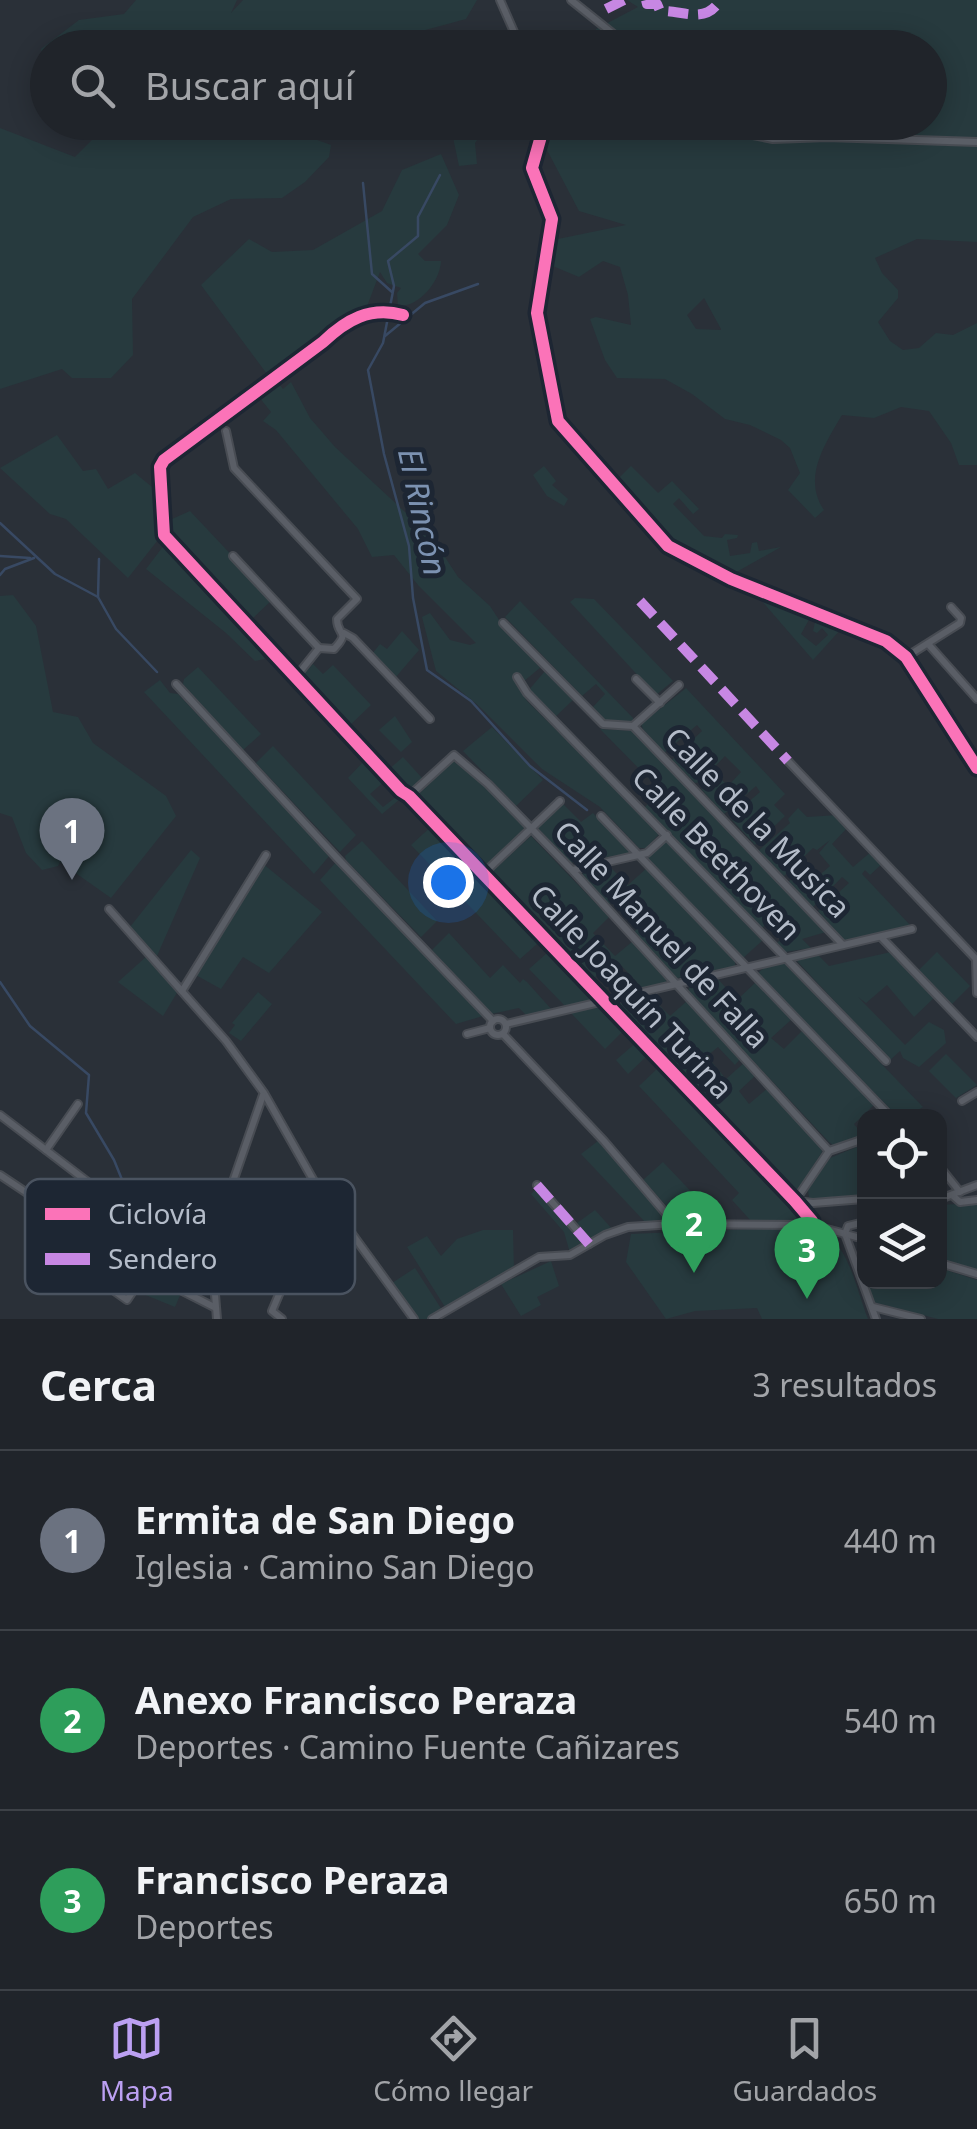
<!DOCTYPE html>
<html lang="es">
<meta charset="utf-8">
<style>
:root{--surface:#20242a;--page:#2d3036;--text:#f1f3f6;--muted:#a2a4a8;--line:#3d4147;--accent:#bca0f2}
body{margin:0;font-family:"Noto Sans",sans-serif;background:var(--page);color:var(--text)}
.controls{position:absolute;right:30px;bottom:30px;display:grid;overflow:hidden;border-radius:20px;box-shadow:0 5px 25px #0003}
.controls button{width:90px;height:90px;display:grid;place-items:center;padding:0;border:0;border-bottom:2px solid var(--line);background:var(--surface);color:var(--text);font:50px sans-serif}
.you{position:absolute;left:448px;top:882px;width:35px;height:35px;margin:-25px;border:8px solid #fff;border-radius:50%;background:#1a73e8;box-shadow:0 0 0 15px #1a73e833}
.badge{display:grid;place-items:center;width:65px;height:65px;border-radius:50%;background:var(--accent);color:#fff;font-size:32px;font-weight:700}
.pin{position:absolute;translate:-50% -82px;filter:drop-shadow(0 2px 5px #0008)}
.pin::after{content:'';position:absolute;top:52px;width:35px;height:30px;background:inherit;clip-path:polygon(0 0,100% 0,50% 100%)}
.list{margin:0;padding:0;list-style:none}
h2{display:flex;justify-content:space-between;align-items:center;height:130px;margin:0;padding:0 40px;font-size:42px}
h2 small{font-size:32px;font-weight:400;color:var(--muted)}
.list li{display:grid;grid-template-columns:65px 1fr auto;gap:30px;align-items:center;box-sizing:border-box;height:180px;padding:0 40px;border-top:2px solid var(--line)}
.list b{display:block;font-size:38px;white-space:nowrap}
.list p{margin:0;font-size:32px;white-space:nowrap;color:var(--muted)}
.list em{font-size:32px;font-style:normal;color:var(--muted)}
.icon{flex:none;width:55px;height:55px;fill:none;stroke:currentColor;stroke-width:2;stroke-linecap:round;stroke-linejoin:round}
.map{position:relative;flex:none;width:977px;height:1319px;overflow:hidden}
.search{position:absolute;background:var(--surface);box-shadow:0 5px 25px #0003;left:30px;right:30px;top:30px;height:110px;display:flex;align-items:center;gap:25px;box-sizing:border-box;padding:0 35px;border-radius:55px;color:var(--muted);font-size:38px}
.sheet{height:670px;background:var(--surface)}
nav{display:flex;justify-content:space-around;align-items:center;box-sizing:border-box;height:140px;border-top:2px solid var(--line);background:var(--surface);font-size:28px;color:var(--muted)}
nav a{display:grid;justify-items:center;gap:5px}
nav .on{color:var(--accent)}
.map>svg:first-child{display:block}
.green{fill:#273a3e;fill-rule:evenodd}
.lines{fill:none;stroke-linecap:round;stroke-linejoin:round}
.stream{stroke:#384963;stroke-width:2.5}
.minor-casing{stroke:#484c53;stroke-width:10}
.minor{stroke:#5a5e66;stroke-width:6}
.quiet{stroke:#c787e3;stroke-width:10;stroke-dasharray:20 10;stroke-linecap:butt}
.cycleway-casing{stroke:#1d2633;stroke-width:19}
.cycleway{stroke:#fb73b8;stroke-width:12}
.labels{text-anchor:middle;stroke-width:10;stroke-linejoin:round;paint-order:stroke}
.street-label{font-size:30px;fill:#b4bcc9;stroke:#1d2633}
.water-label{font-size:32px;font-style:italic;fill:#7c92b1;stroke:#1d2633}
.key{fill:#1d2633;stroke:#4a5360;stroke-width:2.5}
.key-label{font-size:28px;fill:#b4bcc9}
</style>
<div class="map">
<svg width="977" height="1319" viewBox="0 0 977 1319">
<rect width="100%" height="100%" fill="#2a3038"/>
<g class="green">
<path d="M136,0H237L231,13L243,0H477L466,19L392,39L377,47L48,48L47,75L41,49L79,20L124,14Z"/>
<path d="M627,0H977V242L917,239L875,258L882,273L898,290V298L878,322L890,341L903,350L919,348L936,333L953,335L977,323V465H959L951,443L929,411L901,407L874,418L842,415C825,444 802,478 824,510L815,518L788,490L800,473L790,448L781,440L750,425L725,419L692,394L665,379L617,378L605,360L590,319L596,317L631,325L628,295L620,267L603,261L579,277L548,264L553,240L626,225L579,211L547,150L551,123L930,122V48L593,47L596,29L638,7ZM704,298L721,329V330L696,329L687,315Z"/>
<path d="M109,123H294L295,132L331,145L329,157L305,182L282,198L231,199L193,217L132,299L133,355L111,378H72L62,369L0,389V128L75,157Z"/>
<path d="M450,123H458L459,130L482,133L475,143L477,164L459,166Z"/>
<path d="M441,154L459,195L447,225L418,254L425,261H441C440,282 419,307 398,306L397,293L401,288L387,283L380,272L366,309L341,320L267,374L201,285L249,239L272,252L313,250L382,211L402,170Z"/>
<path d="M273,377L283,389L291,382L310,418L335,447L432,537L458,577L490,606L505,629L541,667L518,686L527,701L660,833L646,848H639L600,807L542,769L479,706L436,671L422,617L430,613L450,640L470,645L476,643L418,585L394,555L372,557L358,529L276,430L263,421L271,412L255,392Z"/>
<path d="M57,435L83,471L96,469L108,489L135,473L158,492L161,536L128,578L66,519L50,514L0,468Z"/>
<path d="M544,466L556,481L552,485L568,499L564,506L547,496L533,475Z"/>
<path d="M631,466L658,493L672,481L699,509L693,514L679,498L673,504L704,536L722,538L725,534L738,535L737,538L727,540L730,556L750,553L752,543L757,542L759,551L781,547L731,575L674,545L614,483Z"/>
<path d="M190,511L273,599L252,619L246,631L265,659L255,661L226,633L146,569L171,536L172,519Z"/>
<path d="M754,592L811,616L801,634L816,646L828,635L822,628L817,633L813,631L816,618L842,628L813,660Z"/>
<path d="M13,595L36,626L53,712L78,717L93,743L166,796L176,816L111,898L60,862L58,866L42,870L26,853L12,817L0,813V596Z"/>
<path d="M575,598L594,599L673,681L656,695L570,602Z"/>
<path d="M520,601L633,718V722L605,720L593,707L605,694L596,684L582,696L505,617Z"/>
<path d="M402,631L419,650L395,678L372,654L380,644L387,649Z"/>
<path d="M313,664L323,674L333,665L371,705L348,727L301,677Z"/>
<path d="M198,667L261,734L243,750L183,684L184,679Z"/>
<path d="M545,671L575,698L553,719L528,691Z"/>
<path d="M160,680L170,693L178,694L330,855L314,874L144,692Z"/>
<path d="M686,688L785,794L774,805L785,816L755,845L730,818L760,792L756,786L724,814L701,789L716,774L728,786L741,772L725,756L700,782L695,783L672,760L702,731L697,725L664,753L643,729L641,724Z"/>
<path d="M395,716L412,742L401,752L379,730Z"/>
<path d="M492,727L543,780L516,806L463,751Z"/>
<path d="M600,729L634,731L826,932L802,939L811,948L785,952L777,943L792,928L778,913L762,928L645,807L661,791Z"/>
<path d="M273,746L356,835L340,852L256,763Z"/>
<path d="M403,757L422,778L409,790L403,789L387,771Z"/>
<path d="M367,758L386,780L370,794L383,807L396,797L393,793L396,790L400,795V799L382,814L348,778Z"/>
<path d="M453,761L484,784L524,826L523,834L486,866L417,796Z"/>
<path d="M563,804L581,822L593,813L631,853L570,863L538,828Z"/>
<path d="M798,808L807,817L838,815L849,826L832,844L853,867L872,851L883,863L870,875L865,870L862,874L910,925L845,941L818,911L849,883L842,877L813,907L788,882L804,868L815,879L830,866L819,853L830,840L817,850L813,848L784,876L758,851L790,823L788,819Z"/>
<path d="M434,824L580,980L594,999L565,1006L529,969L547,953L537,944L520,959L411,845Z"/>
<path d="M531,836L609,917L593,933L615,956L633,941L667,978L665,985L643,989L616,960L590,981L494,878L493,871Z"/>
<path d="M667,840L763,940L743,958L648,859L652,851Z"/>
<path d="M362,841L437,921L421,937L346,860L345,856Z"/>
<path d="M191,850L200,858L157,956L130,927Z"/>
<path d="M337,861L483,1016L456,1024L320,880Z"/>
<path d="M262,863L322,912L269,973L243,957L221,989L194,974Z"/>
<path d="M609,866L628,885L647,868L735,960V966L677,978L634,932L653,912L628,886L608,905L582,877L584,870Z"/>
<path d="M449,933L490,978L503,965L520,983L523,979L527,982L552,1010L526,1015L519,1008L491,1014L432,950Z"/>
<path d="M891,952L937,995L914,1017L887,985L866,1003L858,997L905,1045L929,1022L944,1030L946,1043L919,1067L903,1058L900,1051L890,1060L796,960L817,954L829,966Z"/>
<path d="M937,952L970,986L952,1004L919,970Z"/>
<path d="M147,956L178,991L163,1016L118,982Z"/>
<path d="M784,963L923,1107L908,1116H897L758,973L765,967Z"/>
<path d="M717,978L737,1000L756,982L792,1019L771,1038L784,1049L803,1030L874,1105L854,1124L863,1135L833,1145L829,1142L688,991L691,984Z"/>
<path d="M258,992L272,1004L241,1041L229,1033L235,1025L232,1023Z"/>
<path d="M649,995L670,1016L687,1001L741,1058L735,1065L718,1047L707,1056L726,1079L745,1062L756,1075L739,1091L749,1104L769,1087L820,1144L822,1152L795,1194L784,1188L614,1005Z"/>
<path d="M604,1006L625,1029L605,1049L571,1013Z"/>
<path d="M637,1042L649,1054L628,1074L616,1060Z"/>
<path d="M946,1054L977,1085L956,1098L929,1071Z"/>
<path d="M660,1066L801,1214L806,1223L752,1222L732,1200L739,1193L639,1086Z"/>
<path d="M598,1141L667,1220L645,1222L581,1154Z"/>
<path d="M864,1144V1196L813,1200L809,1197L808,1190L830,1158Z"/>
<path d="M663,1162L720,1222L679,1220L643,1180Z"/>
<path d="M538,1187L587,1243L570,1253L564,1232L531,1194Z"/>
<path d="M977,1203V1272L940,1260V1205Z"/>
<path d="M595,1210L613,1230L592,1241L577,1223Z"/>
<path d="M483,1230H513L514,1270L445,1307L407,1247L427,1236L441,1256L457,1239Z"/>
<path d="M723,1230C746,1230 816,1225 831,1238C851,1256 858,1294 868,1319H762L757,1308L695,1311L666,1319L626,1262L631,1234Z"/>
<path d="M551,1261L559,1286L537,1297L541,1305L521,1316L501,1284Z"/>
<path d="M415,1268L442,1310L429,1319H416L392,1283Z"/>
<path d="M940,1268L977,1280V1319H938L873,1302L866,1282H940Z"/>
<path d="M149,1280L181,1293L175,1307L143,1294Z"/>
</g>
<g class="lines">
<g class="stream">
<path d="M440,175L418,217V236L388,261L394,286L383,343L368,370L384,454L409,546L413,598L427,670L471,701L530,766L587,810"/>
<path d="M363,183L372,274L392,292"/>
<path d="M385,336L425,303L478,284"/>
<path d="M0,523L55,574L98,597L116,629L157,672"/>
<path d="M0,556L30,558"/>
<path d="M0,575L5,569L34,558"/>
<path d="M98,597L99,559"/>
<path d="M0,982L30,1026L89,1075L86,1113L114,1160L127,1192L154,1227"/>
</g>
<defs>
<g id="minor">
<path d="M500,0L521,48"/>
<path d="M571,0L631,48"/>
<path d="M545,122L532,168L552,219L537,313L558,421L668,546L731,579L886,641L906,657L977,768"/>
<path d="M733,122L748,134L773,139L827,137L977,142"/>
<path d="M403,315C370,306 346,320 323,342L164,460L160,467L164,535L401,791L409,796L795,1201L812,1221V1225"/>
<path d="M226,431L234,468L357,599L337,619C337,636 351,631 334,649L319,648L295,678"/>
<path d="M233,556L319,648"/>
<path d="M503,623L603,724L633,726L843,945"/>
<path d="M344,633L353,638L430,719"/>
<path d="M929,645L977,699"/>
<path d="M906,657L960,623L961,618L951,607"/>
<path d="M517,677L527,693L886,1061"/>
<path d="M636,679L660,703"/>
<path d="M176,684L337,858L493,1021"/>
<path d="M633,726L679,685"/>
<path d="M788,761L976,959L977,993"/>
<path d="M409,796L454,755L488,784L572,870L829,1151"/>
<path d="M601,816L890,1116"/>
<path d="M573,870L647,853L667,835"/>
<path d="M484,873L560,801"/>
<path d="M109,909L226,1041L264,1093L315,1183L414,1319"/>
<path d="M881,937L977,1037"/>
<path d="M182,991L266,855"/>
<circle cx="498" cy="1027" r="8"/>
<path d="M506,1024L912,929"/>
<path d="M467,1034L490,1028"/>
<path d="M503,1034L604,1141L674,1223"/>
<path d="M962,1101L977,1092"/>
<path d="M0,1115L169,1244L178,1287"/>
<path d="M46,1150L78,1104"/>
<path d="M940,1167L960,1192"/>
<path d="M0,1175L147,1273L216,1308"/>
<path d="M537,1185L589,1244"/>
<path d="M952,1195L960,1202L977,1200"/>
<path d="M940,1199L977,1185"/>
<path d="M795,1201L829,1151L864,1139"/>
<path d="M796,1201L813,1203L864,1199"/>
<path d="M845,1234L876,1319"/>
<path d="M845,1234L848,1226L864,1222"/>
<path d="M211,1251L278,1287L280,1292L272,1311L282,1319"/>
<path d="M940,1263L977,1274"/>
<path d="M79,1266L127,1300L166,1242"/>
<path d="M873,1307L921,1319"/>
<path d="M217,1319L211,1245L263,1095"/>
<path d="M432,1319L539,1257L570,1255L605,1235L628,1227L674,1224L812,1225L864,1239"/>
</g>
</defs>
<use href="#minor" class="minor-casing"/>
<use href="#minor" class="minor"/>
<g class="quiet">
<path d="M646,0L647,4H657L660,11C682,10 706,25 720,0"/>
<path d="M606,9L624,0"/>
<path d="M640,601L788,761"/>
<path d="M537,1185L589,1244"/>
</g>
<defs>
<g id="cycleway">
<path d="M545,122L532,168L552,219L537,313L558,421L668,546L731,579L886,641L906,657L977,768"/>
<path d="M403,315C370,306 346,320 323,342L164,460L160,467L164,535L401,791L409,796L795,1201L812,1221V1225"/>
</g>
</defs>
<use href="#cycleway" class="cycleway-casing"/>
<use href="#cycleway" class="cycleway"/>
</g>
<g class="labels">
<g class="street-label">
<text transform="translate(757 823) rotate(46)" y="10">Calle de la Musica</text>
<text transform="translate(716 854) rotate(46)" y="10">Calle Beethoven</text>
<text transform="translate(661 935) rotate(47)" y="10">Calle Manuel de Falla</text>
<text transform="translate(631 992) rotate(47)" y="10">Calle Joaquín Turina</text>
</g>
<g class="water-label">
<text transform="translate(422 512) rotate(78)" y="11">El Rincón</text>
</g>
</g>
<rect x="25" y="1179" width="330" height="115" rx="15" class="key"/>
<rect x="45" y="1208" width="45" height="12" fill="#fb73b8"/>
<rect x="45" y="1253" width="45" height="12" fill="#c787e3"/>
<g class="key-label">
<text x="108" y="1224">Ciclovía</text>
<text x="108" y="1269">Sendero</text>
</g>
</svg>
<div class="controls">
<button><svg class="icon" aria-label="locate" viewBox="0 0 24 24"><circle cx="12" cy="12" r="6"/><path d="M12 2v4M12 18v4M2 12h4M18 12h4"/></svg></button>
<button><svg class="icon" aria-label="layers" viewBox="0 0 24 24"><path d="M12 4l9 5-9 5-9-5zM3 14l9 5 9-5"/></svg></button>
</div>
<div class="you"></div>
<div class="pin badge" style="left:72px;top:880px;background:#6b7280">1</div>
<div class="pin badge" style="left:694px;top:1273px;background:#2e9e5b">2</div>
<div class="pin badge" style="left:807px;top:1299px;background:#2e9e5b">3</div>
<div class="search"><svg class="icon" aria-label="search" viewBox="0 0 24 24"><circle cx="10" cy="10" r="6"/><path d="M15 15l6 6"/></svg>Buscar aquí</div>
</div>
<section class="sheet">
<h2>Cerca<small>3 resultados</small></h2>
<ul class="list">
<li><span class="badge" style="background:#6b7280">1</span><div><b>Ermita de San Diego</b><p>Iglesia · Camino San Diego</p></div><em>440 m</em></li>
<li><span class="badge" style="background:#2e9e5b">2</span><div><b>Anexo Francisco Peraza</b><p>Deportes · Camino Fuente Cañizares</p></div><em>540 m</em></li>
<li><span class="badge" style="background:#2e9e5b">3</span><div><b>Francisco Peraza</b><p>Deportes</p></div><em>650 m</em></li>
</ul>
</section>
<nav>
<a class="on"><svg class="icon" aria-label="map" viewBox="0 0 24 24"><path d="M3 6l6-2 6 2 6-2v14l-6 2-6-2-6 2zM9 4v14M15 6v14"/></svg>Mapa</a>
<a><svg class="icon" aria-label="directions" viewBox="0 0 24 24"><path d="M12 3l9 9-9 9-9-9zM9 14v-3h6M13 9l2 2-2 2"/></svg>Cómo llegar</a>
<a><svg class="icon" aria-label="saved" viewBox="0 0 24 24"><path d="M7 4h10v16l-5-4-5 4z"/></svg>Guardados</a>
</nav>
